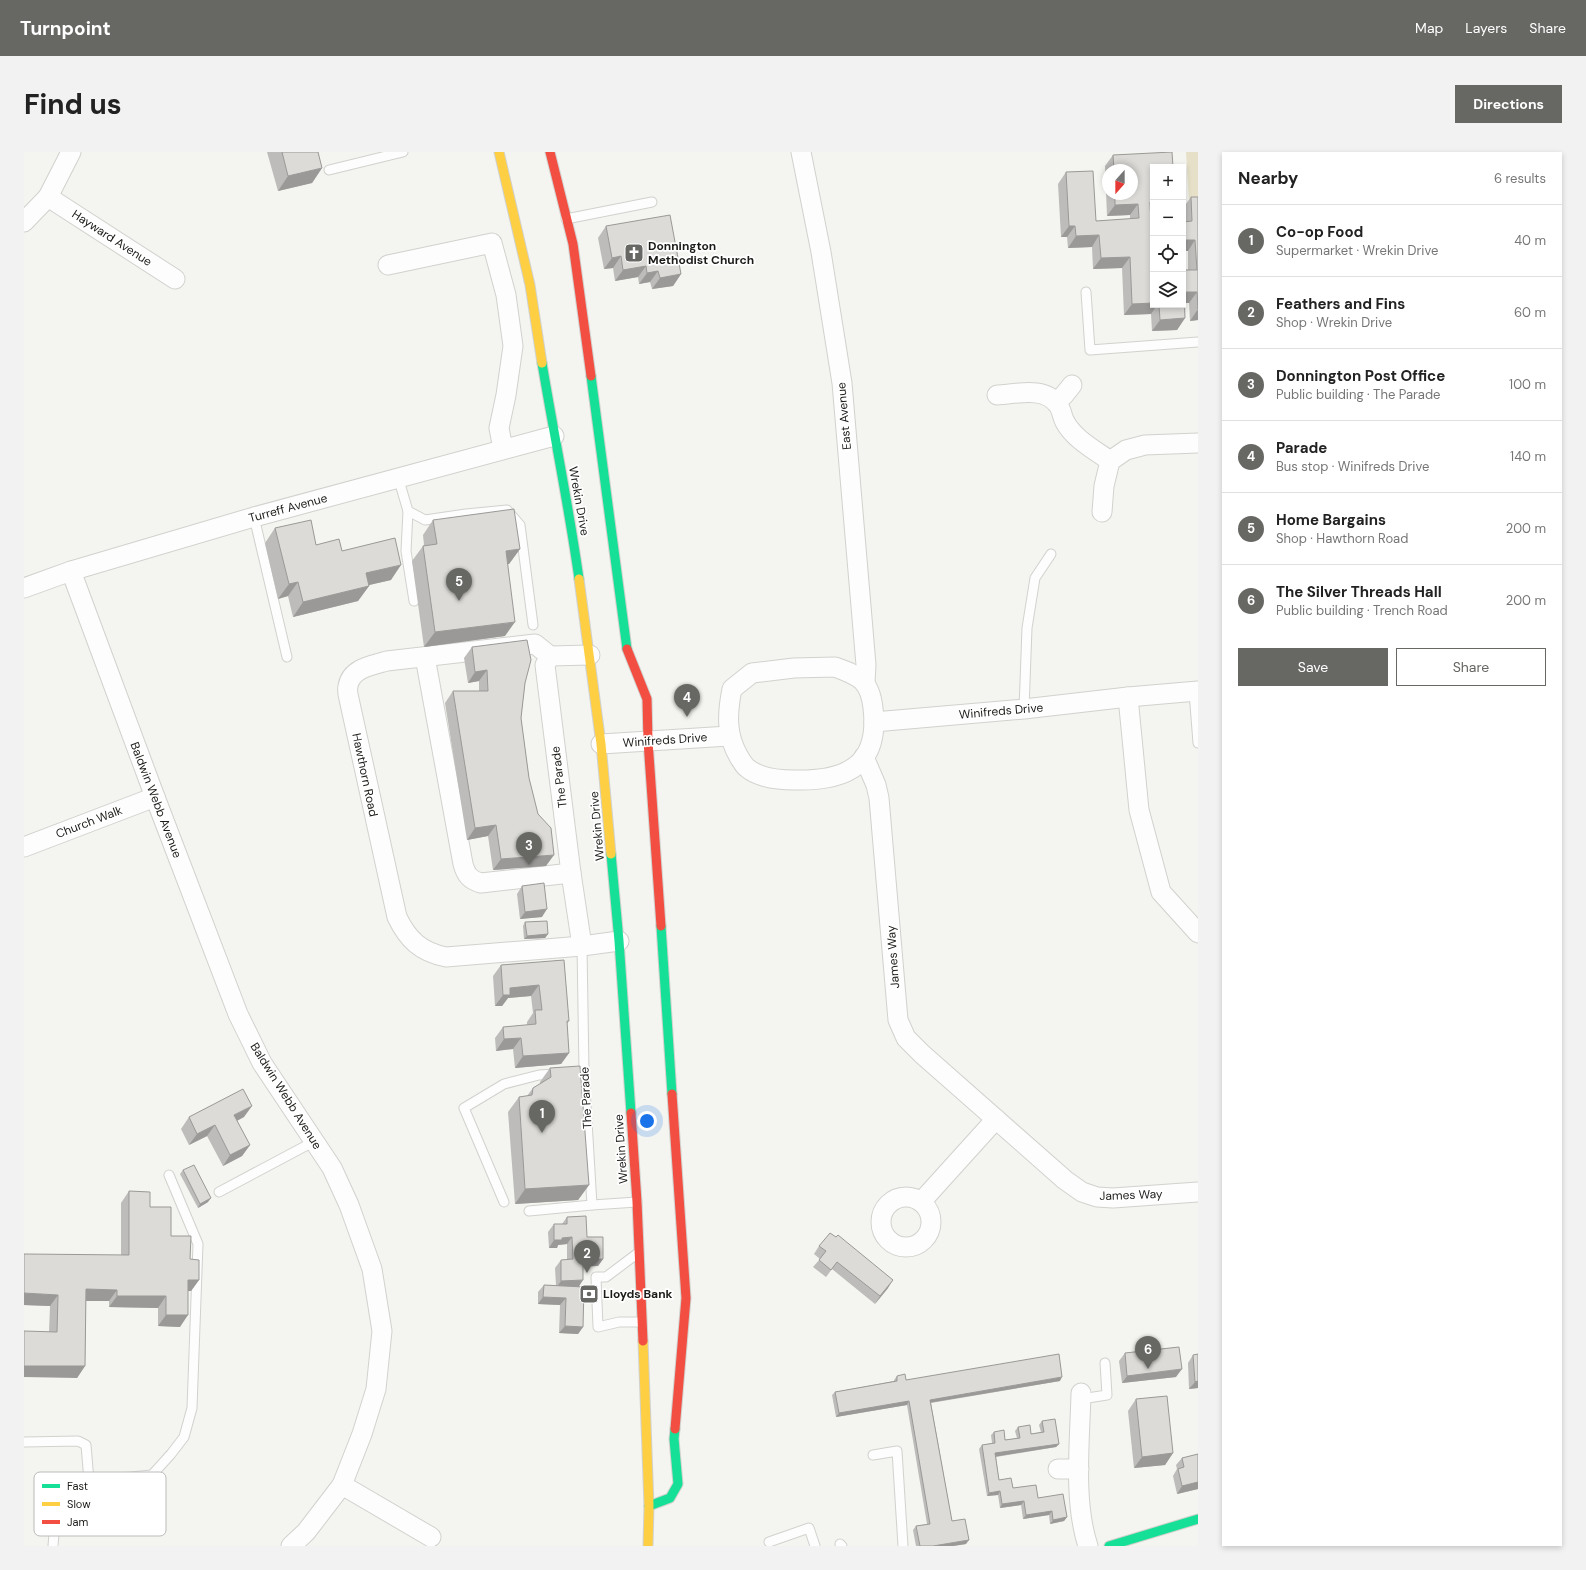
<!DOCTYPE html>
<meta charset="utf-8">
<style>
:root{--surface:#fff;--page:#f2f2f2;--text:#222;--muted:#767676;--line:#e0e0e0;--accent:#676764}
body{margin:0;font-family:"DM Sans",sans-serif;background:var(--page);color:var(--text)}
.controls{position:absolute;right:12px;top:12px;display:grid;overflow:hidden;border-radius:0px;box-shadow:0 2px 6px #0003}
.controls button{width:36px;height:36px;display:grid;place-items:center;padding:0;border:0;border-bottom:1px solid var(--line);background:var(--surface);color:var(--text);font:20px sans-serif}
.compass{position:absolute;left:1078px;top:12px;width:36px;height:36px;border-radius:50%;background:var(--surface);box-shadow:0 2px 6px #0003;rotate:201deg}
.you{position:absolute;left:623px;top:969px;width:14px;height:14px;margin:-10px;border:3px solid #fff;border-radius:50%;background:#1a73e8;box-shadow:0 0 0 6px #1a73e833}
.badge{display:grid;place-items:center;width:26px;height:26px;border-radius:50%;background:var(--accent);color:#fff;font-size:13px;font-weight:700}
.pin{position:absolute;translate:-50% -33px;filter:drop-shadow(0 1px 2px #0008)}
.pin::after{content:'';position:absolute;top:21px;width:14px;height:12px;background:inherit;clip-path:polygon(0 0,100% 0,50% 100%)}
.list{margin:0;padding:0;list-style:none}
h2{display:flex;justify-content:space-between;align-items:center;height:52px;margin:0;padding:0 16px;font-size:17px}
h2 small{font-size:13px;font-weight:400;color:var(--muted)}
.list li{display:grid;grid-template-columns:26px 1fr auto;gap:12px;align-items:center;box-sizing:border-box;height:72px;padding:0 16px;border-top:1px solid var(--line)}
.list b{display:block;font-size:15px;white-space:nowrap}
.list p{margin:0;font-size:13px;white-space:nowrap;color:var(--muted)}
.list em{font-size:13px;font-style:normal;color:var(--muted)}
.actions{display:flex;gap:8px;padding:12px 16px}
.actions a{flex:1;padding:9px 0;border:1px solid var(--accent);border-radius:0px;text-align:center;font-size:14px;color:var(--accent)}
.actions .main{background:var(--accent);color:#fff}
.icon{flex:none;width:22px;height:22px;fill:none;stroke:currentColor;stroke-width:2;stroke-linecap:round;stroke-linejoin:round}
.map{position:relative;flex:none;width:1174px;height:1394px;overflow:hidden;border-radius:0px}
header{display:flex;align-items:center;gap:24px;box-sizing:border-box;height:56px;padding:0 20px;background:var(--accent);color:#fff}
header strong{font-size:19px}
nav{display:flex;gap:22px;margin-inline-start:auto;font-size:14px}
.intro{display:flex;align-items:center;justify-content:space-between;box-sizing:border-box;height:96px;padding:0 24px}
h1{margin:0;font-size:28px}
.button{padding:10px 18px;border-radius:0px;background:var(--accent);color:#fff;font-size:14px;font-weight:700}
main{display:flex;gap:24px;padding:0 24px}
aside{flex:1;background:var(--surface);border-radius:0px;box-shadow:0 2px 6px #0003}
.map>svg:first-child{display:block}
.green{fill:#e5e0c7}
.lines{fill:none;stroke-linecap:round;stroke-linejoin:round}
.lane-casing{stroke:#d1d1ce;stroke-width:11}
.street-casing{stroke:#d1d1ce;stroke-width:21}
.fast-casing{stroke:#d1d1ce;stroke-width:11}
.slow-casing{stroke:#d1d1ce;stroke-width:11}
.jam-casing{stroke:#d1d1ce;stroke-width:11}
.lane{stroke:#fdfdfd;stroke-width:9}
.street{stroke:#fdfdfd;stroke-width:19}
.fast{stroke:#16e098;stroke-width:9}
.slow{stroke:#ffcf43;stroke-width:9}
.jam{stroke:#f24e42;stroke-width:9}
.wall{fill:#bdbcba;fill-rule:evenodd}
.shaded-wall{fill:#9a9997}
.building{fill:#dcdbd8;stroke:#9a9997}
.labels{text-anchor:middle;stroke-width:3.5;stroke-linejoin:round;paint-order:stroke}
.street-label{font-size:12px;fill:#1b1b18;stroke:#fff}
.poi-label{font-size:12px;font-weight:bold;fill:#1b1b18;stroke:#fff;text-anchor:start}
.key{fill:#fff;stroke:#bbbbba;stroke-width:1}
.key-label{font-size:11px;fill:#1b1b18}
</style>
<header>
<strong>Turnpoint</strong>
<nav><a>Map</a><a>Layers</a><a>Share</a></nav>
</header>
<div class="intro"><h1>Find us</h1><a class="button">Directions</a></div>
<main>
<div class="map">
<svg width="1174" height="1394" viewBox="0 0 1174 1394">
<rect width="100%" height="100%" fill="#f4f4f0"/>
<path class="green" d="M1162,0H1174V47L1165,48Z"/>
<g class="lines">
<defs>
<g id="lane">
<path d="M305,18L379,0"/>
<path d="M542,67L628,50"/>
<path d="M1062,140L1066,198L1174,190"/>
<path d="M374,325L384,359L401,368L442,362L483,358L496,373L509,473"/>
<path d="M384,359L382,399L390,449"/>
<path d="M230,365L263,505"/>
<path d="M1170,540L1174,591"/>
<path d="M1000,557L1003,476L1011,426L1027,402"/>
<path d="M558,794L560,919L568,1053L613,1050"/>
<path d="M195,1040L289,990"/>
<path d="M480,1050L440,956L480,932L515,923L532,922"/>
<path d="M505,1059L568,1053"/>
<path d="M614,1101L582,1125H572L574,1175L595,1170H616"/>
<path d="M1057,1247L1083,1243L1081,1211"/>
<path d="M0,1290L54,1289L62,1293L65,1329"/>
<path d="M849,1303L873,1299L879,1394"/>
<path d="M745,1390L785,1376L791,1394"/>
<path d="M816,1392L818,1394"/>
<path d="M29,1394L34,1330L65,1329L128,1323L147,1302L160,1285L168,1256L174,1092L145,1023"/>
</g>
<g id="street">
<path d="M47,0L24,45L151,127"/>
<path d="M777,0L797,100L818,231L842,513L841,530"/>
<path d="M0,70L24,45"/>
<path d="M364,113L468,91L482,143L489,194L482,243L475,276L479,297"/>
<path d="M973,243C993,242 1021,234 1034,253C1038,258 1038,265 1041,270C1050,287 1071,298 1086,309"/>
<path d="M1032,250L1040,243L1048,233"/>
<path d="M1078,360L1080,334L1086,309L1102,298L1121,293L1174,291"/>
<path d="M47,419L131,645L214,862L238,911L308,1016L325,1053L348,1117L358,1179L352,1237L338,1282L318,1333L282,1380L267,1394"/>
<path d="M0,436L47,419L230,365L530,284"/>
<path d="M526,504L521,513L547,721L558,794L595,789"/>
<path d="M401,505L439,712C442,723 446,728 457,731L547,721"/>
<path d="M811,515C836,524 846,529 849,556C856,614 822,629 771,628C755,628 734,626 722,615C719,612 717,608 715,605C702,583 703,562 708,537L728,521L770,516Z"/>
<path d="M1104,545L1115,658L1137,740L1174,781"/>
<path d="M850,570L1000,557L1104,545L1174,539"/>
<path d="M577,592L705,584"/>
<path d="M840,605L852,633L855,646L874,868L882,886L898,902L1041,1028L1058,1040L1073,1045L1089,1046L1174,1040"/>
<path d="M0,695L131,645"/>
<path d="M558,794L422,805C397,800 384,788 373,765L325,547C324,543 323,538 324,534C327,516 349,513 363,509L511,492L526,504L566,503"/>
<circle cx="882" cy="1070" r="25"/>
<path d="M897,1050L972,967"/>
<path d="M1057,1241C1056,1288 1049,1349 1064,1394"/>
<path d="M1034,1317H1055"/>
<path d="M318,1333L407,1385"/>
</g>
<g id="fast">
<path d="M518,211C530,283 545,355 555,427"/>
<path d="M567,224L603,497"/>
<path d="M587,702L595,789L607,961"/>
<path d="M637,774L648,942"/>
<path d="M625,1354L646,1346L654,1332L650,1287L651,1277"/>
<path d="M1085,1394L1174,1367"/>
</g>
<g id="slow">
<path d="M475,0L506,133L518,211"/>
<path d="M555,427L577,592L587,702"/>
<path d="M619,1189L625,1354L624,1394"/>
</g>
<g id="jam">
<path d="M526,0L549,92L567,224"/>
<path d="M603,497L623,547L624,589L637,774"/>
<path d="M648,942L662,1146L651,1277"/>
<path d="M607,961L613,1050L619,1189"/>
</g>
</defs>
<use href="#lane" class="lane-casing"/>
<use href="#street" class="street-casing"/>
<use href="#fast" class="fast-casing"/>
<use href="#slow" class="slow-casing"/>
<use href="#jam" class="jam-casing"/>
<use href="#lane" class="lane"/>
<use href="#street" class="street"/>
<use href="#fast" class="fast"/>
<use href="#slow" class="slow"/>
<use href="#jam" class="jam"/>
</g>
<g class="wall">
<path d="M243,0H294L298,16L288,31L254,39Z"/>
<path d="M1089,3L1129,15V61H1126L1129,153H1159L1164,118V99H1159V56L1167,45H1174V168L1166,169L1165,151H1160L1161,166L1153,178L1128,179L1127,162L1100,163L1098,116L1069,117L1068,95L1044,96L1043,85H1037L1034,32L1042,20L1072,69L1106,67V63L1083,64L1081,14ZM1084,18H1108V42H1084Z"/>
<path d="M582,74L657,122L649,134L628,137L626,130L615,132L614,125L591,129L589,116L580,117L574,86Z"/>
<path d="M409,368L496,397L485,412H483L481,484L400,495L388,409L399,394L400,393L399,383Z"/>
<path d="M251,376L292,393L318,399L367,428L345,433V434L334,449L269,465L264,444L254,447L241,391Z"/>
<path d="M448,495L501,531L497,566L505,626L522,714L469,718L464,684L443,688L421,551L429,539H455V529L444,531L440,506Z"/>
<path d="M498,734L518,765L496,767L493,742Z"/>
<path d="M501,770L524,782L521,786L500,787L499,774Z"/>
<path d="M540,808L545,869L543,872L545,901L537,912L491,916L489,897L472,899L471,886L479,875L503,873V870L509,861L507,844L484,846L478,854H471L469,824L477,813Z"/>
<path d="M526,916L565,1033L554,1048L491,1052L484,960L495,945L503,944L509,936L516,932V930Z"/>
<path d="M165,965H220L213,969L226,993L218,1004L199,1014L183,984L165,993L157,977Z"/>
<path d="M159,1018L184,1050L174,1056L156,1022Z"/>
<path d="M105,1039L126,1055L147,1084L166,1107L175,1128L167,1139H164L156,1175L134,1174V1156L85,1155V1149H62L61,1214L53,1226L25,1180L26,1154L0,1153L97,1103V1051Z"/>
<path d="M543,1065L563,1085L579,1107L574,1114H559L555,1134L559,1175L554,1182L535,1181L536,1153L514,1152V1140L520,1133H532L531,1116L537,1108H543V1092L534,1093L533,1096H525L524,1080L530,1072H538Z"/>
<path d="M795,1094L864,1136L851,1152L808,1117L802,1125L789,1115L796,1107L790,1102Z"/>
<path d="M1101,1201L1152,1225L1098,1231L1095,1209Z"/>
<path d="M1174,1202V1236L1165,1237L1164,1211L1169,1203Z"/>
<path d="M873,1224L882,1228L1036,1229L907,1251L928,1369L942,1392L929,1394H892L889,1378L892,1374L903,1372L883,1253L812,1265L808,1243L811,1240L870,1229V1228Z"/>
<path d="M1112,1247L1149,1301L1141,1313L1110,1316L1104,1259Z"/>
<path d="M1018,1269L1035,1292L1032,1295L972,1305L975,1328L989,1336L1014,1346L1043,1365L1040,1369L1026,1372L1025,1363L999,1367L997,1353L976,1356L974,1343L963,1344L955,1297L958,1293L968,1291L967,1283L970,1280L981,1288L993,1286L991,1279L994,1275L1007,1282L1017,1280L1015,1273Z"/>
<path d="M1174,1302V1337L1153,1342L1149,1324L1153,1317L1152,1313L1158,1306Z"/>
</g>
<g class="shaded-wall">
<path d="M298,16L288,31L254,39L264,24Z"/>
<path d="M1126,50H1129V61H1118Z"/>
<path d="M1114,52L1106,63L1083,64L1091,53Z"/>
<path d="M1045,74H1051L1043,85H1037Z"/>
<path d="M1075,83L1068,95L1044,96L1052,84Z"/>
<path d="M1159,88H1171L1164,99H1159Z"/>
<path d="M597,104L589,116L580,117L588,106Z"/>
<path d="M1106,105L1098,116L1069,117L1077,106Z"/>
<path d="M622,114L614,125L591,129L599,118Z"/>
<path d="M634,119L626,130L615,132L623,121Z"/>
<path d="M657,122L649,134L628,137L636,126Z"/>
<path d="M1160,140H1173L1165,151H1159Z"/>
<path d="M1129,151V153H1133L1127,162L1100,163L1108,152Z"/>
<path d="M1174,157V168L1166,169Z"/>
<path d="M1161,166L1153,178L1128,179L1136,168Z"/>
<path d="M496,397L485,412L471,414L482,399Z"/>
<path d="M377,413L367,428L332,436L342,421Z"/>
<path d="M274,430L264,444L254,447L265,432Z"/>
<path d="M345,434L334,449L269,465L279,450Z"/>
<path d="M491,470L481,484L400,495L411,480Z"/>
<path d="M463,518L455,529L444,531L451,520Z"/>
<path d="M472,673L464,684L443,688L451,676Z"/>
<path d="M530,703L522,714L469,718L477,707Z"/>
<path d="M523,757L518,765L496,767L501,760Z"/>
<path d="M524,782L521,786L500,787L503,784Z"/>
<path d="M515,833L507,844L484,846L478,854H471L479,843L486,836Z"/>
<path d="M497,886L489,897L472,899L480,887Z"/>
<path d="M545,901L537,912L491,916L499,904Z"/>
<path d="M228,954L220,965L202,974L210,963Z"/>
<path d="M191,973L183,984L165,993L173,982Z"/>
<path d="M226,993L218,1004L199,1014L206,1003Z"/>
<path d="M565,1033L554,1048L491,1052L501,1037Z"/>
<path d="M187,1046L184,1050L174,1056L176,1052Z"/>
<path d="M548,1085L543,1092L534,1093L533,1096H525L530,1088L538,1086Z"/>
<path d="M559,1107H579L574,1114L553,1115Z"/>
<path d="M164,1128H175L167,1139H156Z"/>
<path d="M559,1128L554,1136H532L537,1129Z"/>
<path d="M869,1128L864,1136L851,1152L856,1144Z"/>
<path d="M62,1137L93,1138L85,1149H54Z"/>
<path d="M0,1141L34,1143L26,1154L0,1153Z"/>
<path d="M93,1144H142L134,1156L85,1155Z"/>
<path d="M519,1145L542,1146L536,1153L514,1152Z"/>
<path d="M142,1163H164L156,1175L134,1174Z"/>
<path d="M541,1174L559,1175L554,1182L535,1181Z"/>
<path d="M0,1214H61L53,1226L0,1225Z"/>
<path d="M1158,1217L1152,1225L1098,1231L1103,1224Z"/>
<path d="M1038,1225L1036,1229L904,1251L906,1248Z"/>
<path d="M1174,1229V1236L1165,1237L1171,1230Z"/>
<path d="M885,1249L883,1253L812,1265L815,1261Z"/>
<path d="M1035,1292L1032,1295L969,1305L971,1301Z"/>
<path d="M1149,1301L1141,1313L1110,1316L1118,1305Z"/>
<path d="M1174,1330V1337L1153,1342L1158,1334Z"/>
<path d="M976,1339L974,1343L963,1344L965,1341Z"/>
<path d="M1000,1349L997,1353L976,1356L978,1352Z"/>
<path d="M1028,1359L1025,1363L999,1367L1002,1363Z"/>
<path d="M1043,1365L1040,1369L1026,1372L1029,1368Z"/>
<path d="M945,1388L942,1392L929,1394H909Z"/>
</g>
<g class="building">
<path d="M258,0H294L298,16L264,24Z"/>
<path d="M1148,0L1149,15H1129V50H1126L1127,71H1129V151L1108,152L1106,105L1077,106L1075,83L1052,84L1051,74H1045L1042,20L1069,19L1072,69L1115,66L1114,52L1091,53V42H1108V18H1090L1089,3Z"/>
<path d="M1167,45H1174V157L1173,140H1160L1161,166L1136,168L1135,153H1159V118H1173L1171,88H1159V70L1168,69Z"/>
<path d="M646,63L657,122L636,126L634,119L623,121L622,114L599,118L597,104L588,106L582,74Z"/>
<path d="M490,357L496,397L482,399L491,470L411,480L399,394L413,392L409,368Z"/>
<path d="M287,368L292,393L315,387L318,399L371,386L377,413L342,421L345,434L279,450L274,430L265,432L251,376Z"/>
<path d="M503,488L507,508L501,531L497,566L505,626L514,662L527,676L530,703L477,707L472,673L451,676L429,539H464L463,518L451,520L448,495Z"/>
<path d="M520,731L523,757L501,760L498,734Z"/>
<path d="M523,769L524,782L503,784L501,770Z"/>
<path d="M540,808L545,869H543L545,901L499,904L497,886L480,887L479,875L512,872L511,858H518L515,833L486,836V843H479L477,813Z"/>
<path d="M556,914L565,1033L501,1037L495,945L508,943L509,936L527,925L526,916Z"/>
<path d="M219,937L228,954L210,963L226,993L206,1003L191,973L173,982L165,965Z"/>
<path d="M170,1013L187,1046L176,1052L159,1018Z"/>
<path d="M105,1039L126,1040V1055H147V1084H167L166,1107L175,1108V1128H164V1163H142V1144H93V1138L62,1137L61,1214H0V1179L33,1180L34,1143L0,1141V1150V1102L105,1103Z"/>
<path d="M562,1064L563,1085H579V1107H559V1128L537,1129V1108L549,1107L548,1085L538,1086V1088H530V1072H543V1065Z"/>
<path d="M806,1081L812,1085L814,1083L869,1128L856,1144L813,1110L807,1118L795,1108L802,1099L795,1094Z"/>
<path d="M520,1133L560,1135L559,1175L541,1174L542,1146L519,1145Z"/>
<path d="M1155,1195L1158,1217L1103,1224L1101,1201Z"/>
<path d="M1035,1202L1038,1225L906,1248L928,1369L941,1367L945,1388L909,1394H896L892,1374L906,1372L885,1249L815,1261L811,1240L873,1229V1224L881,1222L882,1228Z"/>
<path d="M1174,1202V1229L1171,1230L1169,1203Z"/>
<path d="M1143,1244L1149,1301L1118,1305L1112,1247Z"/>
<path d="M1031,1267L1035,1292L971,1301L975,1328L987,1326L989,1336L1012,1333L1014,1346L1039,1342L1043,1365L1029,1368L1028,1359L1002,1363L1000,1349L978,1352L976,1339L965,1341L958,1293L971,1291L970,1280L980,1278L981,1288L996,1286L994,1275L1006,1273L1007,1282L1020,1280L1018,1269Z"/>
<path d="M1174,1302V1330L1158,1334L1154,1317L1160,1315L1158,1306Z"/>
</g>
<defs>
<symbol id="church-square" viewBox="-11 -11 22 22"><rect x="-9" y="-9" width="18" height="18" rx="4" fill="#676764" stroke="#fff"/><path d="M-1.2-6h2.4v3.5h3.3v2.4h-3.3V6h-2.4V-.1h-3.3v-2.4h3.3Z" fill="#fff"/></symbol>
<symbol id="bank-square" viewBox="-11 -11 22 22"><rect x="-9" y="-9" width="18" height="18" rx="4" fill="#676764" stroke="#fff"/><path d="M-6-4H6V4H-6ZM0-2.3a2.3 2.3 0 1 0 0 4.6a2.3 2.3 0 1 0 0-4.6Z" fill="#fff"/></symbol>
</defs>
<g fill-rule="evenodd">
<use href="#church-square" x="599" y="90" width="22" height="22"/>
<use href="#bank-square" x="554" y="1131" width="22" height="22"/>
</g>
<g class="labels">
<g class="street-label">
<text transform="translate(88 86) rotate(33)" y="4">Hayward Avenue</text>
<text transform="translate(820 264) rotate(-95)" y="4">East Avenue</text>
<text transform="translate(555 349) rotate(80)" y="4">Wrekin Drive</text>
<text transform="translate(264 356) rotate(-15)" y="4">Turreff Avenue</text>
<text transform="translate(977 559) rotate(-5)" y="4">Winifreds Drive</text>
<text transform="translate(641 588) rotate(-4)" y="4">Winifreds Drive</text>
<text transform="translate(341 623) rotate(78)" y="4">Hawthorn Road</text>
<text transform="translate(535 625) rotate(-97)" y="4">The Parade</text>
<text transform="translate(132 648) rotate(69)" y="4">Baldwin Webb Avenue</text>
<text transform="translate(65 670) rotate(-21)" y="4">Church Walk</text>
<text transform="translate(573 674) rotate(-95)" y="4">Wrekin Drive</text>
<text transform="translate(869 805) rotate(-94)" y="4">James Way</text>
<text transform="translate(262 944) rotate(58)" y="4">Baldwin Webb Avenue</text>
<text transform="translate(562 946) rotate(-93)" y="4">The Parade</text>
<text transform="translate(597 997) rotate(-94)" y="4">Wrekin Drive</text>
<text transform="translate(1107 1043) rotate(-2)" y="4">James Way</text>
</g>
<g class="poi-label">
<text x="624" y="98">Donnington<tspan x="624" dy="14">Methodist Church</tspan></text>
<text x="579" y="1146">Lloyds Bank</text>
</g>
</g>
<rect x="10" y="1320" width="132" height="64" rx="6" class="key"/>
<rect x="18" y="1332" width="18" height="4" fill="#16e098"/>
<rect x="18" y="1350" width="18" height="4" fill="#ffcf43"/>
<rect x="18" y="1368" width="18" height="4" fill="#f24e42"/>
<g class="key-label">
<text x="43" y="1338">Fast</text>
<text x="43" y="1356">Slow</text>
<text x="43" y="1374">Jam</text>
</g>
</svg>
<div class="controls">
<button>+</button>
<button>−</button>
<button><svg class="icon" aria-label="locate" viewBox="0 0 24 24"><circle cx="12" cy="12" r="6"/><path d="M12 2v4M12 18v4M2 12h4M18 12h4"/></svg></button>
<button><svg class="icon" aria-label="layers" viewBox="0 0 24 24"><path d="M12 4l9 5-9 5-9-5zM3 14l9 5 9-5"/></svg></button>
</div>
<svg class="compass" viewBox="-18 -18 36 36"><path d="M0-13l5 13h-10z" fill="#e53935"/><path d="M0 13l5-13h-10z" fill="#767676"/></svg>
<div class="you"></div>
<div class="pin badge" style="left:518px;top:981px">1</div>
<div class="pin badge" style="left:563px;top:1121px">2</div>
<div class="pin badge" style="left:505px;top:713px">3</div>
<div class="pin badge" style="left:663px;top:565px">4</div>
<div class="pin badge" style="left:435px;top:449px">5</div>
<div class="pin badge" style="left:1124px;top:1217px">6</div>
</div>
<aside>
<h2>Nearby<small>6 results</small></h2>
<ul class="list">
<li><span class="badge">1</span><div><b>Co-op Food</b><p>Supermarket · Wrekin Drive</p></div><em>40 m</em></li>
<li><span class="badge">2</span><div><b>Feathers and Fins</b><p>Shop · Wrekin Drive</p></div><em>60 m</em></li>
<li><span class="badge">3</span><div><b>Donnington Post Office</b><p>Public building · The Parade</p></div><em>100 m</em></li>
<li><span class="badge">4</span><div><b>Parade</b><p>Bus stop · Winifreds Drive</p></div><em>140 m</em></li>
<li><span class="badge">5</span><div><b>Home Bargains</b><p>Shop · Hawthorn Road</p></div><em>200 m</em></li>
<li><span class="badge">6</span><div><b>The Silver Threads Hall</b><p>Public building · Trench Road</p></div><em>200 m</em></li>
</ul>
<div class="actions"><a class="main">Save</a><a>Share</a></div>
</aside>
</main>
